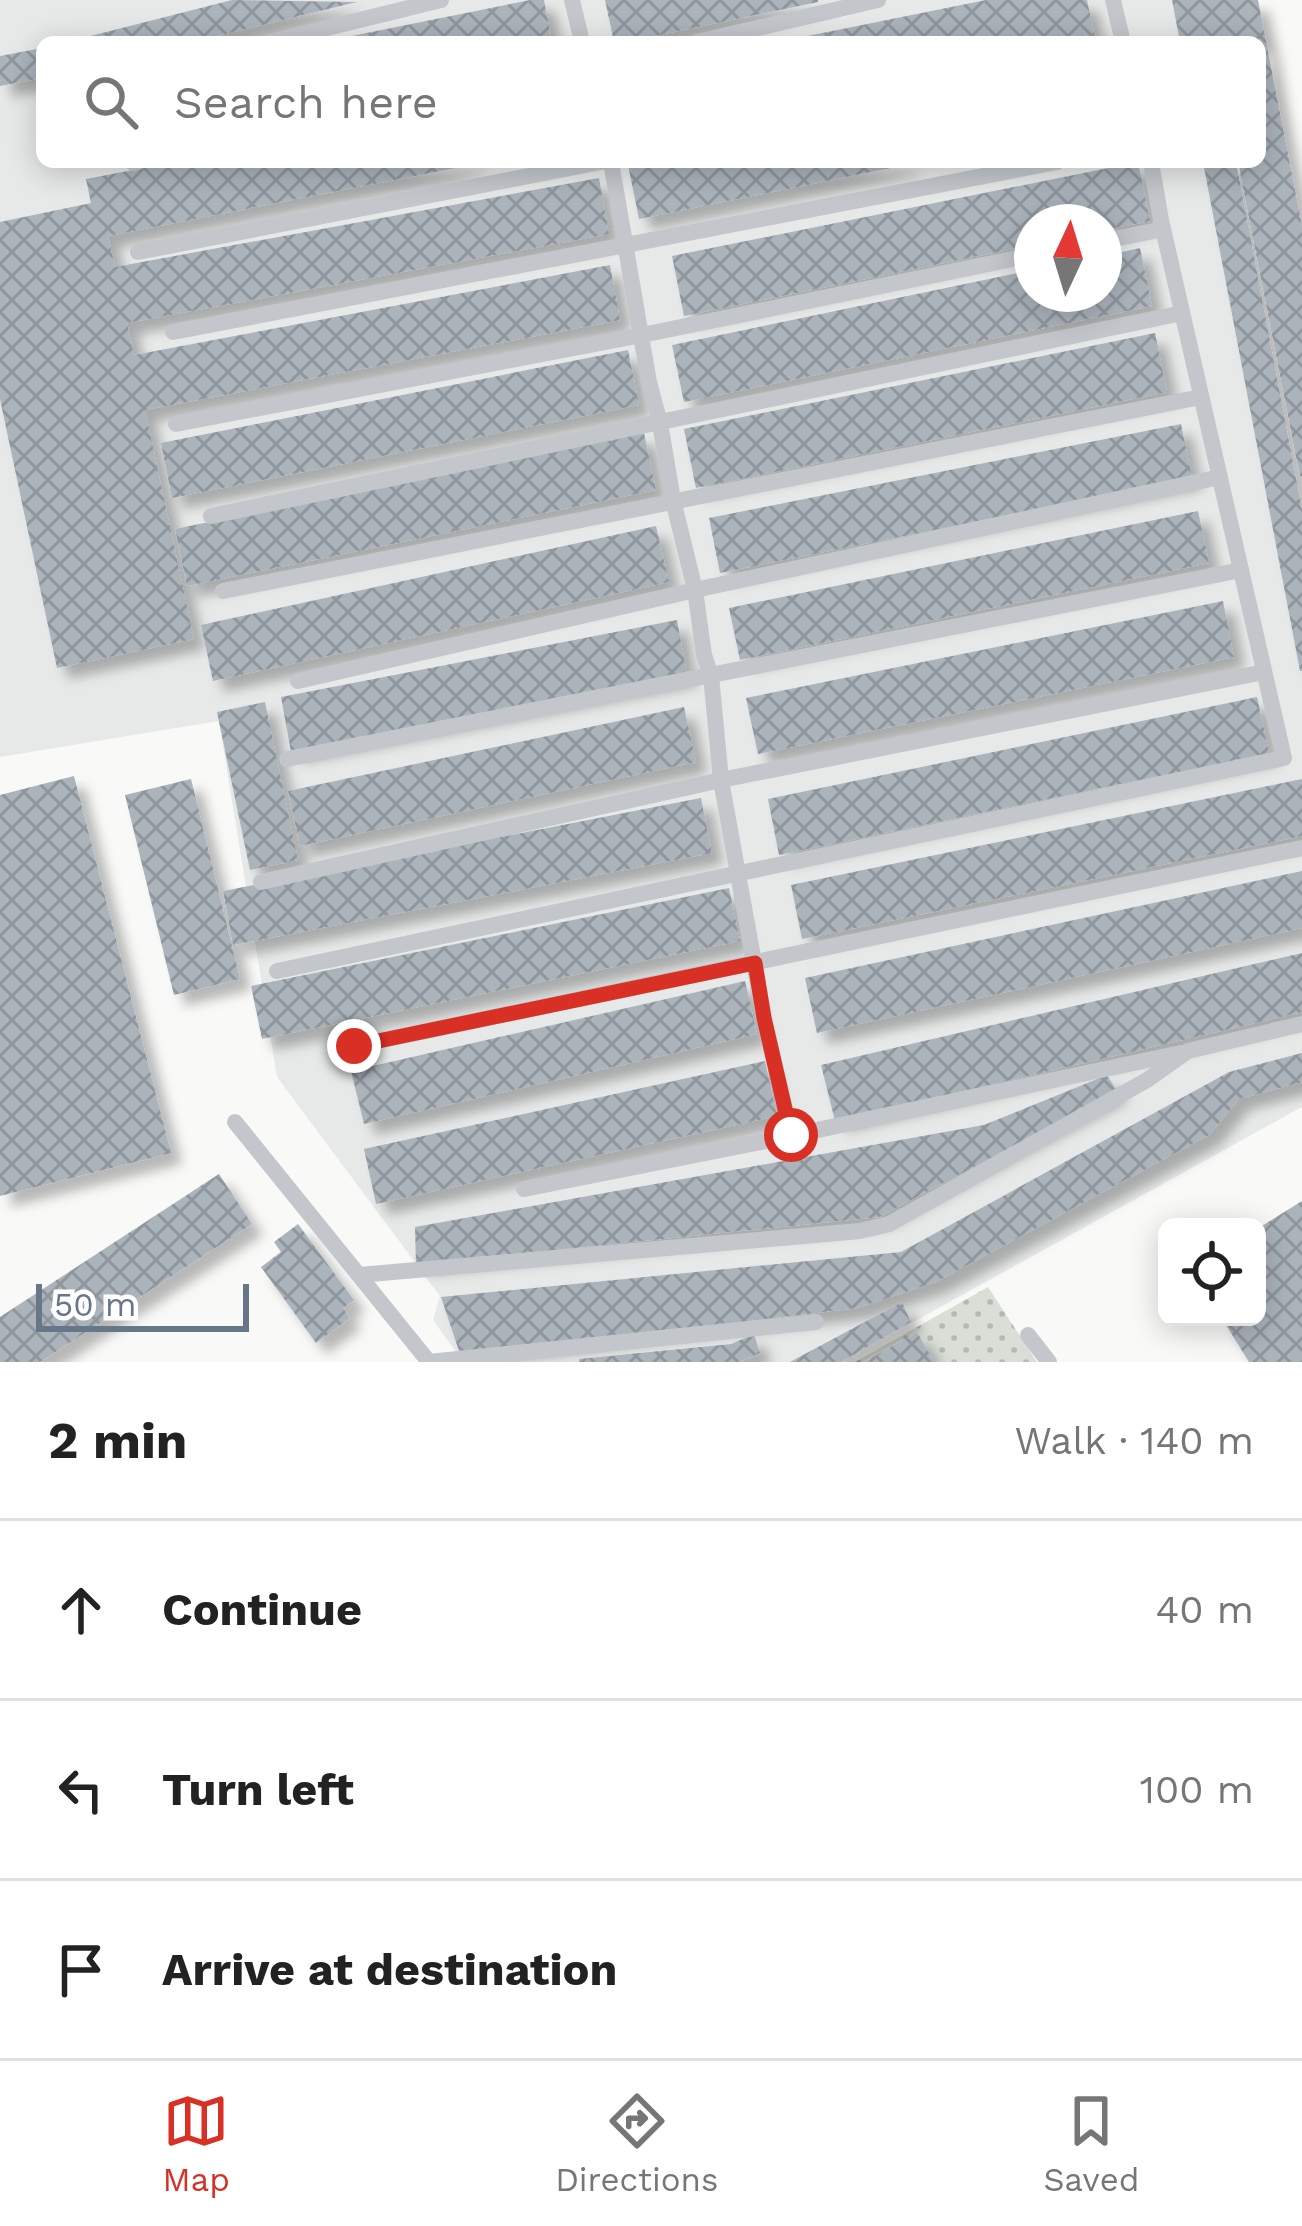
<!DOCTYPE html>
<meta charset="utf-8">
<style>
:root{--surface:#fff;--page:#f2f2f2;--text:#222;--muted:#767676;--line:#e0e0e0;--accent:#d93025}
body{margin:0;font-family:"Work Sans",sans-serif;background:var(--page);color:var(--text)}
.controls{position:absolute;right:36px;bottom:36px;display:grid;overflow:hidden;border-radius:18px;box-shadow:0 6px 30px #0003}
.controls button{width:108px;height:108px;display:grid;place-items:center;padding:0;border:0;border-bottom:3px solid var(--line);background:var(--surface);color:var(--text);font:60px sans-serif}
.compass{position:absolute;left:1014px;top:204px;width:108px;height:108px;border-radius:50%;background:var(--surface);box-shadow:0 6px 30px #0003;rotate:4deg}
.scale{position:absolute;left:36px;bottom:30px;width:213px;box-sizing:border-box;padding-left:12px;border:6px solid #687689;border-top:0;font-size:33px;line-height:42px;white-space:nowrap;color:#687689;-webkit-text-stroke:9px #fff;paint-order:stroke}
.stop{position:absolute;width:36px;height:36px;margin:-27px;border:9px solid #d93025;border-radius:50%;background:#fff}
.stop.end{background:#d93025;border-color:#fff;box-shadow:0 3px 12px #0008}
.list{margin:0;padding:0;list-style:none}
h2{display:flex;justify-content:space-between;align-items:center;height:156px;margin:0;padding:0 48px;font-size:51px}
h2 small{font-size:39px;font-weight:400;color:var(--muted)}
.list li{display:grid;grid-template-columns:78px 1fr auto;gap:36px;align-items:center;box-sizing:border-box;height:180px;padding:0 48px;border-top:3px solid var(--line)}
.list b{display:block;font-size:45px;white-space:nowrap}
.list em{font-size:39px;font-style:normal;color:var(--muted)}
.icon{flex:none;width:66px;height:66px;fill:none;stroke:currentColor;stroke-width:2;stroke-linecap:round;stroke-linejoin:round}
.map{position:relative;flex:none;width:1302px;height:1362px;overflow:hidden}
.search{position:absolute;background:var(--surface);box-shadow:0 6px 30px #0003;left:36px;right:36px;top:36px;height:132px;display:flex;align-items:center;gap:30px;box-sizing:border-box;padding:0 42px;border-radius:18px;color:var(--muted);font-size:45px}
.sheet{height:696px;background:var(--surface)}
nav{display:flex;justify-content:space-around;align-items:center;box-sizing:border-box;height:168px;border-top:3px solid var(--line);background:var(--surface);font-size:33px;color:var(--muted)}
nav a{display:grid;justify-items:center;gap:6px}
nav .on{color:var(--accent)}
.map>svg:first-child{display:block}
.built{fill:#e7e9e9;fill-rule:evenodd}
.park{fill:url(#park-dots)}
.building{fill:url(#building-cross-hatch);filter:url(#shadow)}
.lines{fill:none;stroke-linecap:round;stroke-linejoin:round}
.service{stroke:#c3c7cc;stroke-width:16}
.route{stroke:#d93025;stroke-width:15}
</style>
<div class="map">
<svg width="1302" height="1362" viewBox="0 0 1302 1362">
<defs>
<pattern id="park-dots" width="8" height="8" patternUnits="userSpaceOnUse" patternTransform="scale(3)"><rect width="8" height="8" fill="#d9dfd7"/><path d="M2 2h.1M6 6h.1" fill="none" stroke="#b4b9b4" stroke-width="1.8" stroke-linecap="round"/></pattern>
<pattern id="building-cross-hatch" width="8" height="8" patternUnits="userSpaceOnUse" patternTransform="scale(3)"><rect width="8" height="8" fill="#abb3bb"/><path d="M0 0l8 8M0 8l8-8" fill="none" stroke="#8f969e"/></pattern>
<filter id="shadow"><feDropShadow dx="11" dy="11" stdDeviation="6" flood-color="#0004"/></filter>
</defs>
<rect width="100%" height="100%" fill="#f9faf8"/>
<path class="built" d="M0,0H1205L1213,42H42V162H1236L1302,511V1107L841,1362H463L433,1320L440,1296L277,1077L219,721L0,757ZM1032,222H1104V294H1032Z"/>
<path class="park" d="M988,1287L1037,1362H855Z"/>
<g class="building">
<path d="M232,0L357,2L192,42H67Z"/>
<path d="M530,0H544L552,42H333L332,40Z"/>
<path d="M605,0H818V2L626,42H614Z"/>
<path d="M986,0H1087L1096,42H788V40Z"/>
<path d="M1172,0H1258L1302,226V476L1300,477L1238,162H1260V42H1180Z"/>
<path d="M42,48V78L0,86V56Z"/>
<path d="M175,162H476V164L108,236L115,267L599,178L609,234L127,323L134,355L610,265L620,320L145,410L194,639L57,668L0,399V222L91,203L86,179Z"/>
<path d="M643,162H909L910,164L639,219L628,165Z"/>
<path d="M1138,162L1150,221L1104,230V222H1032V245L684,316L672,256Z"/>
<path d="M1203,162H1236L1302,510V671H1300Z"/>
<path d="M1140,248L1152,306L684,402L672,345L1032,270V294H1104V256Z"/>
<path d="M1155,333L1167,392L696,488L684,429Z"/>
<path d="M628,350L639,405L172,498L161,443Z"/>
<path d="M1181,424L1192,478L720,573L709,518Z"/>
<path d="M644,433L656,490L187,586L175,529Z"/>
<path d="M1198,511L1209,563L740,660L729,608Z"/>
<path d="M656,526L669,582L213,681L201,625Z"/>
<path d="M1223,601L1234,657L758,754L746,698Z"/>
<path d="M677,620L687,675L291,752L281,697Z"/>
<path d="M1257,697L1269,753L779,855L768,799Z"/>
<path d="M265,702L298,860L250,870L217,712Z"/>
<path d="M684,707L696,762L300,846L288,791Z"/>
<path d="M74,776L171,1153L0,1196V795Z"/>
<path d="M191,779L240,979L174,995L125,795Z"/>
<path d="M1302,779V836L802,939L791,885Z"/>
<path d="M701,798L712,853L233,945L223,891Z"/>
<path d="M1302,871V928L817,1033L805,978Z"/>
<path d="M729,888L740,941L262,1039L251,986Z"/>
<path d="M1302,953V1012L835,1121L821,1065Z"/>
<path d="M745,981L757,1034L364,1124L351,1071Z"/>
<path d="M1302,1053V1082L1239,1099L1209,1135L936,1282L857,1308L463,1355L460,1354L441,1297L901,1252L1229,1072Z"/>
<path d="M765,1061L777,1116L376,1204L364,1149Z"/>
<path d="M1107,1075L1117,1091L879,1217L416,1264L415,1227L984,1125Z"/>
<path d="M219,1174L252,1224L40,1362H0V1317Z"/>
<path d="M1302,1201V1362H1249L1221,1317H1257V1229Z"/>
<path d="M298,1224L354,1300L343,1308L350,1318L316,1343L261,1267L281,1252L274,1242Z"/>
<path d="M902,1302L911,1322L841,1362H790Z"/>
<path d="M917,1332L934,1362H864Z"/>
<path d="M754,1334L760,1353L739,1362H579V1359L731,1344Z"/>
</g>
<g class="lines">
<g class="service">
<path d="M572,0L582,42"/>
<path d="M1113,0L1123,42"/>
<path d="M270,42L441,0"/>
<path d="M697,42L878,0"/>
<path d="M611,162L649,382L660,423L673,500L695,590L704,655L711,676L721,780L764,1018L791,1135"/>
<path d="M133,163L137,162"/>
<path d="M1104,241L1163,229"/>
<path d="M138,252L601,162"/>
<path d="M173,332L1057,162"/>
<path d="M176,424L642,335L1032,255"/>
<path d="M211,516L1182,313"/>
<path d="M223,591L1201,397"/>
<path d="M298,681L695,590L1220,477"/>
<path d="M287,759L1241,570"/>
<path d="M261,882L721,780L1264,672"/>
<path d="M277,971L1284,758L1161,220L1151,162"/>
<path d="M354,1046L1302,848"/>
<path d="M235,1122L429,1362"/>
<path d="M524,1189L756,1143L1181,1053"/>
<path d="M359,1275L860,1231L889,1224L1147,1080L1188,1051L1302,1024"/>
<path d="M1028,1335L1049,1362"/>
<path d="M429,1362L816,1322"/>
</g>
</g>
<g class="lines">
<path class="route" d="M354,1046L755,963L764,1018L791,1135"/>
</g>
</svg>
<div class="controls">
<button><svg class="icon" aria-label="locate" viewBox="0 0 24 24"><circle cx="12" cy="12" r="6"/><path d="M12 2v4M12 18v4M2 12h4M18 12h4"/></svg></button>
</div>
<svg class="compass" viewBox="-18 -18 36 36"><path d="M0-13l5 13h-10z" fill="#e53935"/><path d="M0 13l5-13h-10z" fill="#767676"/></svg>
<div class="scale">50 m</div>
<div class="stop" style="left:791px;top:1135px"></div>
<div class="stop end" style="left:354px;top:1046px"></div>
<div class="search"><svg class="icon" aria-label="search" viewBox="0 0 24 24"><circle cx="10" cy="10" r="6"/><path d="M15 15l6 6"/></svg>Search here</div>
</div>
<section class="sheet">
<h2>2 min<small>Walk · 140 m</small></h2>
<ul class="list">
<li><svg class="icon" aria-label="ahead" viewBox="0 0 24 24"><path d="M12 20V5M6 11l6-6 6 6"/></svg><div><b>Continue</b></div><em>40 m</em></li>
<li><svg class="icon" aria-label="left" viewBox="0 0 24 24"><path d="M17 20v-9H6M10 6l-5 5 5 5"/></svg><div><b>Turn left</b></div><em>100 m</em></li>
<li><svg class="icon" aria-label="arrive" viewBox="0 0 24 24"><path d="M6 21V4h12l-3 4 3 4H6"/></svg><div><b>Arrive at destination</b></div></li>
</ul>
</section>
<nav>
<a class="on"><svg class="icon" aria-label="map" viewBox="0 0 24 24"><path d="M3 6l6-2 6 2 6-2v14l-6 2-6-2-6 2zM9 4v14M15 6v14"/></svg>Map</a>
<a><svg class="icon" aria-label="directions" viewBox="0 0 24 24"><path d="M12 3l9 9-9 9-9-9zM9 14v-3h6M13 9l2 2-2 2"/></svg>Directions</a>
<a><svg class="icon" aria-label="saved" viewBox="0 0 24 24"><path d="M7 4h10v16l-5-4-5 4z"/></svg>Saved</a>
</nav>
